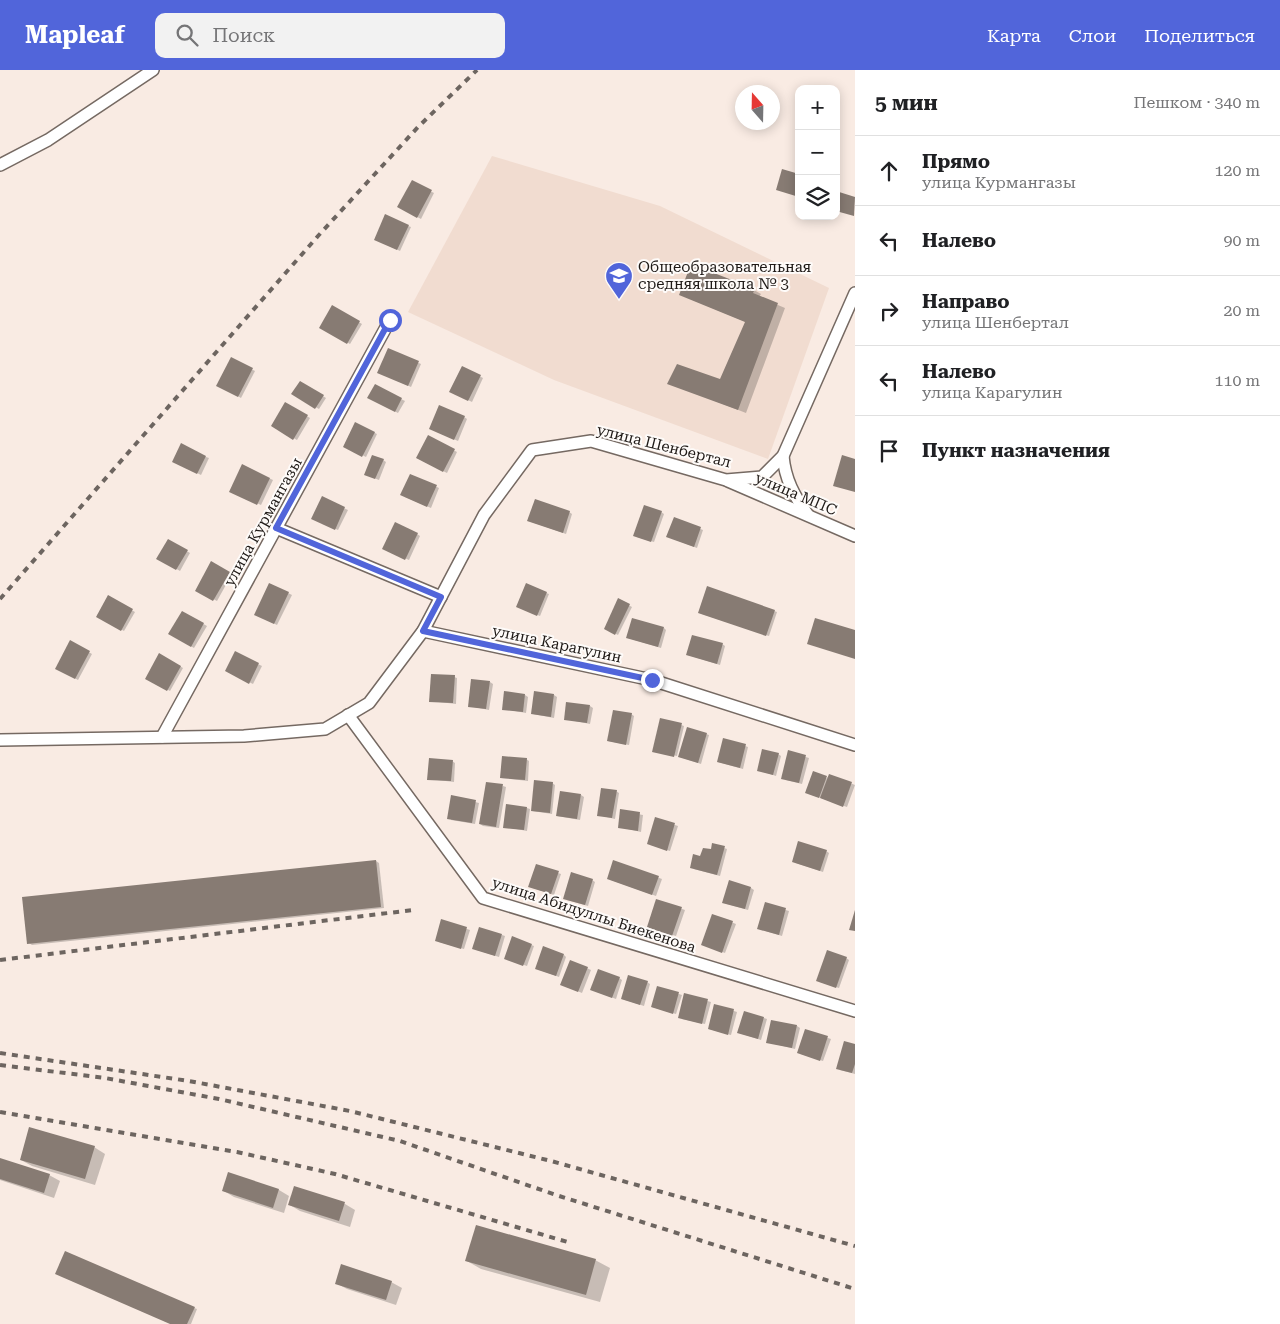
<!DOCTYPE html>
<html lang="ru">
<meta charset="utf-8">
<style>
:root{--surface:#fff;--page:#f2f2f2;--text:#202124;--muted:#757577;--line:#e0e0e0;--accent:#5165da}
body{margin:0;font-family:"Roboto Serif",serif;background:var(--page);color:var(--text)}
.controls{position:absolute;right:15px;top:15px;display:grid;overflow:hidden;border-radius:10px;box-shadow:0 2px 12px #0003}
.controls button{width:45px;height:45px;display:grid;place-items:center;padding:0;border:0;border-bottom:1px solid var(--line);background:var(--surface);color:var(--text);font:25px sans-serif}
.compass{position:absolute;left:735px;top:15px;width:45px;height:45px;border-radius:50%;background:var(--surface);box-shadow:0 2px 12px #0003;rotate:340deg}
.stop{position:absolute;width:15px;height:15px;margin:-11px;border:4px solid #5165da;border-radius:50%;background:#fff}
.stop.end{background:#5165da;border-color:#fff;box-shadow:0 1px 5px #0008}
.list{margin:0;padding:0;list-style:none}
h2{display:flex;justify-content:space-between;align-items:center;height:65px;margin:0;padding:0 20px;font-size:21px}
h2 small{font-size:16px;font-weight:400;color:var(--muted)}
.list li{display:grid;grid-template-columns:32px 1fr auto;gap:15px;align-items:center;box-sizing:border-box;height:70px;padding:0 20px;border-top:1px solid var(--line)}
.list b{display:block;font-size:19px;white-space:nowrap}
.list p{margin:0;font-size:16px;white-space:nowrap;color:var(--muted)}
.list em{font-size:16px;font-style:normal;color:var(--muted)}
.icon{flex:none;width:28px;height:28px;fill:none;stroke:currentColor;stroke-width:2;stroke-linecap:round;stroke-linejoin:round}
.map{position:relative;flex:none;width:855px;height:1254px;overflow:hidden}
header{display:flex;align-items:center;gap:30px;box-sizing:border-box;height:70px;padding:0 25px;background:var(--accent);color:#fff}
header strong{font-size:24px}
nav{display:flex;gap:28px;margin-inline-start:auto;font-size:18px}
.search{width:350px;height:45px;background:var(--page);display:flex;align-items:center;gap:12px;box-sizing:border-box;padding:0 18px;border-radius:10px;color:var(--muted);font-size:19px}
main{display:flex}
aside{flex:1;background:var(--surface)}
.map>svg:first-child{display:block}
.built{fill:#f1dcd0}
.shadow{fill:#0003}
.building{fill:#877b73}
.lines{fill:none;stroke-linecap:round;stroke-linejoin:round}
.minor-casing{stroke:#756962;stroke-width:14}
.minor{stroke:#fff;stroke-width:11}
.rail{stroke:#6d6560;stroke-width:4;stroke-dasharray:6 6;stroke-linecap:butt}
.route{stroke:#5165da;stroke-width:6}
.labels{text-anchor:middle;stroke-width:4;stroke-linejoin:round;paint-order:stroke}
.poi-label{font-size:15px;fill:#1e1916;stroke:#fefbf9;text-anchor:start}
.street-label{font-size:15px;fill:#1e1916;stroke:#fefbf9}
</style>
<header>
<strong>Mapleaf</strong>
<div class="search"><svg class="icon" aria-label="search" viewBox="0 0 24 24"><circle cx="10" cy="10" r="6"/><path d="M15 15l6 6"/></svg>Поиск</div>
<nav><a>Карта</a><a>Слои</a><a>Поделиться</a></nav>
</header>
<main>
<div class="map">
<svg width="855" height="1254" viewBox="0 0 855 1254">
<rect width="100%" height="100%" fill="#f9ebe3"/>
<path class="built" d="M492,86L660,136L829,218L768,389L554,310L408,242Z"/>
<g class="shadow">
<path d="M412,112L434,123L421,149L399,137Z"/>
<path d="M408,156L411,157L400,181L375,169Z"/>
<path d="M754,220L761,224L759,227L785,238L746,343L669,313L721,311L746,252L681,225Z"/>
<path d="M332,237L362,254L350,274L321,257Z"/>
<path d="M389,280L421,294L411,317L382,304Z"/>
<path d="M231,289L255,301L241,328L218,315Z"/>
<path d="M462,297L483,308L472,332L450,321Z"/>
<path d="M300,312L326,328L319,339L293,324Z"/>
<path d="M375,316L405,331L398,343L369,328Z"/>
<path d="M286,333L310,348L297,370L272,356Z"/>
<path d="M464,347L467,349L458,371L433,360Z"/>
<path d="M355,354L377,364L366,387L344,376Z"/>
<path d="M428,367L457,382L447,403L417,388Z"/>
<path d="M206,387L209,388L201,405L173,391Z"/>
<path d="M383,390L386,392L379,410L369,406Z"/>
<path d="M243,396L273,410L261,435L231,421Z"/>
<path d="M411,405L439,418L431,438L405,427Z"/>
<path d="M322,428L348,440L338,460L316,450Z"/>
<path d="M569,442L572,444L566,464L532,452Z"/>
<path d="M661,442L664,444L654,472L637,467Z"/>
<path d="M675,449L703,460L697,478L671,468Z"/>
<path d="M417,464L420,466L409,490L387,480Z"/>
<path d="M168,470L190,483L180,501L158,488Z"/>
<path d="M212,493L232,504L217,531L196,520Z"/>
<path d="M270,514L292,525L277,555L259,546Z"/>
<path d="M546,523L549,524L540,546L520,538Z"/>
<path d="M108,527L135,542L124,561L97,546Z"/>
<path d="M619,530L632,537L618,565L605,558Z"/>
<path d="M774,541L777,542L769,566L702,544Z"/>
<path d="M182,542L207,556L194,578L170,564Z"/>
<path d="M664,558L666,560L661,578L628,568Z"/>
<path d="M71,572L92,584L78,610L57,598Z"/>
<path d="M722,574L725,576L720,595L688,585Z"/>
<path d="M235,583L262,596L253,614L226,601Z"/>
<path d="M160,585L183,598L170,621L147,608Z"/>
<path d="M454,607L457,608L456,634L430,631Z"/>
<path d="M490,612L493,614L489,640L469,636Z"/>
<path d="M525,625L528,627L526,643L504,639Z"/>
<path d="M554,625L557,627L554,648L533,644Z"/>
<path d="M590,636L593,638L590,654L565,649Z"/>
<path d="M631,644L634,646L629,675L608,671Z"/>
<path d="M681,655L684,656L677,686L655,681Z"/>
<path d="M706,664L709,665L701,694L680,687Z"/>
<path d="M745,676L748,677L743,699L718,692Z"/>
<path d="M789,682L809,688L802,714L786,710Z"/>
<path d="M778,684L781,686L776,706L758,700Z"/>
<path d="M526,689L529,691L528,711L501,708Z"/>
<path d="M452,691L455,693L454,712L429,709Z"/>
<path d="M830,705L855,715L847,737L809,724Z"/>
<path d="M552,713L555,715L552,744L532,741Z"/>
<path d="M503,716L506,717L499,758L483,756L480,754Z"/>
<path d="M616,721L619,723L615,749L598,745Z"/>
<path d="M581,725L584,727L580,750L557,746Z"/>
<path d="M452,726L479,733L475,754L451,750Z"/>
<path d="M527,738L530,739L527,761L505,757Z"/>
<path d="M621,741L643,745L641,762L619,757Z"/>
<path d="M656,749L678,756L670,781L651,775Z"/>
<path d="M724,778L727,779L720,806L694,799L701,788Z"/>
<path d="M826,781L829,783L823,802L796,793Z"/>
<path d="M376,791L379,793L384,838L32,875L29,873Z"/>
<path d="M614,791L662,809L656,826L611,810Z"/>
<path d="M558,803L561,804L554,825L533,818Z"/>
<path d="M592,810L595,812L588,836L567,830Z"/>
<path d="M751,818L754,820L748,840L727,834Z"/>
<path d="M657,830L685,840L676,866L651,858Z"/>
<path d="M765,834L789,841L782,866L759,859Z"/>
<path d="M713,845L736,854L725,883L706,876Z"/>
<path d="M442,851L470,860L464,879L439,872Z"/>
<path d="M502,865L505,866L499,887L477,880Z"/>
<path d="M531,875L534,876L527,896L509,890Z"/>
<path d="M564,885L566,887L559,907L540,900Z"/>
<path d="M846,888L849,890L839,918L820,912Z"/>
<path d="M571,891L591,900L582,923L565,916Z"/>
<path d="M619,908L622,910L616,929L595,921Z"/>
<path d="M647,912L650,914L644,936L622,929Z"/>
<path d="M658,917L682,925L676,944L652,937Z"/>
<path d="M685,925L711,932L705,954L682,949Z"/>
<path d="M715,935L737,942L731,965L709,959Z"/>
<path d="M764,948L767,949L761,970L739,963Z"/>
<path d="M797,956L800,958L795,979L767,972Z"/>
<path d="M806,961L831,969L823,991L801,984Z"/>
<path d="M855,975V1004L840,1000Z"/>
<path d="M94,1077L105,1084L95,1115L32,1096L21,1090Z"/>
<path d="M0,1089L49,1105L60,1111L54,1128L0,1110Z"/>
<path d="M229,1104L279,1120L289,1126L284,1143L234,1127L224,1121Z"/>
<path d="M295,1118L345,1134L355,1140L350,1157L300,1141L290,1135Z"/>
<path d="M595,1190L610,1198L600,1232L481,1199L467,1191Z"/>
<path d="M391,1212L402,1218L396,1235L347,1219L336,1213Z"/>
<path d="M194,1238L197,1239L191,1254H171Z"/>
</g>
<g class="building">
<path d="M782,99L799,104V127L776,120Z"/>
<path d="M412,110L432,120L417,148L397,137Z"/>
<path d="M836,121L855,127L854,146L836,141Z"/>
<path d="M385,144L409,155L397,180L374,170Z"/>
<path d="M691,194L755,219L753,223L778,233L738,340L667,314L677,294L720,309L745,252L679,225Z"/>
<path d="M332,235L360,251L347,274L319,258Z"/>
<path d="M388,278L419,291L408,316L377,303Z"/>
<path d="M231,287L253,298L238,327L216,316Z"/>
<path d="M462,296L481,305L468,331L449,322Z"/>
<path d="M300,311L324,325L315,339L291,324Z"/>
<path d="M375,314L402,328L395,342L367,328Z"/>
<path d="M285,332L308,345L293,370L271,356Z"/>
<path d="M439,335L465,346L454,370L429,359Z"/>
<path d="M355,352L375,362L362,387L343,377Z"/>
<path d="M428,365L455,379L443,402L416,388Z"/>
<path d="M181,373L206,386L197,404L172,392Z"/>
<path d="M372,385L384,389L375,409L364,405Z"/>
<path d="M842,385L855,389V422L833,416Z"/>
<path d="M242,394L270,408L257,435L229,422Z"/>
<path d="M410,404L437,415L427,437L400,425Z"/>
<path d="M322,426L345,437L335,460L311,449Z"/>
<path d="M535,429L570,441L563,463L527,451Z"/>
<path d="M644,435L662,441L651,472L633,466Z"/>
<path d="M674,447L701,457L694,477L666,467Z"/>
<path d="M395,452L418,463L405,490L382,479Z"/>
<path d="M168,469L188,480L176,500L156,489Z"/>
<path d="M211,491L230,502L213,531L195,521Z"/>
<path d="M269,513L289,522L274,554L254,545Z"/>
<path d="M526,513L547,522L537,546L516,537Z"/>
<path d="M707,516L775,540L766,566L698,543Z"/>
<path d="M108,525L133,539L121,561L96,547Z"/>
<path d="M618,528L630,534L615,565L604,559Z"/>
<path d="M182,541L204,553L191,577L168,564Z"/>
<path d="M632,548L664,557L658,577L626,568Z"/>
<path d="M815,548L855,560V589L807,574Z"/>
<path d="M692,565L723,573L717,594L686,585Z"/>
<path d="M70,570L90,581L75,609L55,599Z"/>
<path d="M235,581L259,593L249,614L225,601Z"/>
<path d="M159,583L181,596L167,621L145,609Z"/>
<path d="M431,604L455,605L453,633L429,632Z"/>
<path d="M471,609L490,611L486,639L468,637Z"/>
<path d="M504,621L525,624L523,642L502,640Z"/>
<path d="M534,621L554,624L551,647L531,644Z"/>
<path d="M566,632L590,635L587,653L564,650Z"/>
<path d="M613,640L632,643L626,675L607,671Z"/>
<path d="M660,648L682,653L674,687L652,682Z"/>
<path d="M687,657L707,663L698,693L678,687Z"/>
<path d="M723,668L746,674L740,698L717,692Z"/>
<path d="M762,679L779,683L773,705L757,701Z"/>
<path d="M788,680L806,685L799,713L781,709Z"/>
<path d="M502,686L527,688L525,710L500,708Z"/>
<path d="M429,688L453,690L451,711L427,710Z"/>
<path d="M813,701L827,706L819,728L805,723Z"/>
<path d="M829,704L852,712L843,737L820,728Z"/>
<path d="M534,710L553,712L550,743L531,741Z"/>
<path d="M486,712L503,714L496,757L479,754Z"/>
<path d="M601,718L617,720L612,748L597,746Z"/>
<path d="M560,721L581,724L577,749L556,746Z"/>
<path d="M451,725L476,730L472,753L447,749Z"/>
<path d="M506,734L527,737L524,760L503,758Z"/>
<path d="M620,739L640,742L638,761L618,758Z"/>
<path d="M655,747L675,753L667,781L647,774Z"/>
<path d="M798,771L827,780L820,801L792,792Z"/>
<path d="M712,773L725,776L717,805L690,798L693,784L700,786L703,778L711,779Z"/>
<path d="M376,790L381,837L27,874L22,827Z"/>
<path d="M613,790L659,806L652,825L607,809Z"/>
<path d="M536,794L559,801L551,824L528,817Z"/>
<path d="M571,802L593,809L585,835L563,829Z"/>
<path d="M729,810L751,817L745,839L722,833Z"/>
<path d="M656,829L682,837L672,866L647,857Z"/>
<path d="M765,832L786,838L779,865L757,859Z"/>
<path d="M855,840V861L849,860Z"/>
<path d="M712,844L733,851L722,883L701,875Z"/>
<path d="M441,849L467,857L461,879L435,871Z"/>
<path d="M479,857L502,864L495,886L472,879Z"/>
<path d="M512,866L532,874L523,896L504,889Z"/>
<path d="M543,876L564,884L556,906L535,899Z"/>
<path d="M827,880L847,887L836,918L816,911Z"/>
<path d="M570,890L588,897L578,922L560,915Z"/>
<path d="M598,899L620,907L612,928L590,920Z"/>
<path d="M628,905L648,911L640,935L621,929Z"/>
<path d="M657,916L679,922L673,944L651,937Z"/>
<path d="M684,923L708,929L702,954L678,948Z"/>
<path d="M714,934L734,939L728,965L708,959Z"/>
<path d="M744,941L764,947L758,969L737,963Z"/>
<path d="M771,950L797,955L792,978L766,973Z"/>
<path d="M805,959L828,966L820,991L797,983Z"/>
<path d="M844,971L855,974V994L852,1003L836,999Z"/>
<path d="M29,1057L95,1076L85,1109L20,1090Z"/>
<path d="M0,1088L50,1104L44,1123L0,1109Z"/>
<path d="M228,1102L279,1119L273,1138L222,1121Z"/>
<path d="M294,1116L345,1132L339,1151L288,1135Z"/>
<path d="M476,1155L596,1189L586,1225L465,1191Z"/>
<path d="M65,1181L195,1237L187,1254H170L55,1204Z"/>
<path d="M341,1194L392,1211L386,1230L335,1214Z"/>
</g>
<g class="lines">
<defs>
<g id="minor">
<path d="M0,95L48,70L153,0"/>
<path d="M783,386C785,409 794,426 808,445"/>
<path d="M728,411L855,466"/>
<path d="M276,458L441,527"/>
<path d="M423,561L652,610L855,675"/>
<path d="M348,645L483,828L855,941"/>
<path d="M162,667L390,250"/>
<path d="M0,670L244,666L325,659L369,633L423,561L484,445L532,380L591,371L726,410L762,407L783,386L855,223"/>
</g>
</defs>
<use href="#minor" class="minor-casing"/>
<use href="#minor" class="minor"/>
<g class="rail">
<path d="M0,529L318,166L418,57L477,0"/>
<path d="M0,890L413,840"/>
<path d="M0,983L189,1011L350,1041L551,1091L855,1176"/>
<path d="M0,995L105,1008L219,1029L400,1071L556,1125L855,1219"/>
<path d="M0,1042L237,1082L335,1104L571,1173"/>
</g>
</g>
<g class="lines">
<path class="route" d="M390,250L276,458L441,527L423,561L652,610"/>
</g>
<defs>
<symbol id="school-pin" viewBox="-11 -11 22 30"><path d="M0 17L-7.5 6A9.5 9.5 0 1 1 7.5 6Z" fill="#5165da" stroke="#fefbf9"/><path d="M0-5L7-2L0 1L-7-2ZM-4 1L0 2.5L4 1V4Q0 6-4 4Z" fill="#fff"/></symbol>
</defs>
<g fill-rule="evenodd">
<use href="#school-pin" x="603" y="190" width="32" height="43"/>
</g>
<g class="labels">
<g class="poi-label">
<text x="638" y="202">Общеобразовательная<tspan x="638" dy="17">средняя школа № 3</tspan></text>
</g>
<g class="street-label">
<text transform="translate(664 376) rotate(14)" y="5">улица Шенбертал</text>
<text transform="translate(796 424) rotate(23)" y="5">улица МПС</text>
<text transform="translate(263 452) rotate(-61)" y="5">улица Курмангазы</text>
<text transform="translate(557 574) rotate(12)" y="5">улица Карагулин</text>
<text transform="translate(594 845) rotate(18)" y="5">улица Абидуллы Биекенова</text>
</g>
</g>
</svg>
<div class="controls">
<button>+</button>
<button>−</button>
<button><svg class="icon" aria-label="layers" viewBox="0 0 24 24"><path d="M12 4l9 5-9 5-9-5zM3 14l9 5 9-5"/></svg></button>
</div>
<svg class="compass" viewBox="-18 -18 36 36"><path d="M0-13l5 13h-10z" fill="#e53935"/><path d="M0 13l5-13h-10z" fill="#757577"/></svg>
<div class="stop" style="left:390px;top:250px"></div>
<div class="stop end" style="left:652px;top:610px"></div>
</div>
<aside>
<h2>5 мин<small>Пешком · 340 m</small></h2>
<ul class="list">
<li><svg class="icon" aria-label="ahead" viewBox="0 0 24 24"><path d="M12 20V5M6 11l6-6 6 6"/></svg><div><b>Прямо</b><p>улица Курмангазы</p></div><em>120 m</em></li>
<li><svg class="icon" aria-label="left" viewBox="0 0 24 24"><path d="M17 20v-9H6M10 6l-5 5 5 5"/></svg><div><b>Налево</b></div><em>90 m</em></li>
<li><svg class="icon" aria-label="right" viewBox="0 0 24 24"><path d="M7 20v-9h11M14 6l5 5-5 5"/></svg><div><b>Направо</b><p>улица Шенбертал</p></div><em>20 m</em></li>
<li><svg class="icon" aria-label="left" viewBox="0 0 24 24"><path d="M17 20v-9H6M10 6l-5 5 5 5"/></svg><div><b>Налево</b><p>улица Карагулин</p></div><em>110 m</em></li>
<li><svg class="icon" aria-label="arrive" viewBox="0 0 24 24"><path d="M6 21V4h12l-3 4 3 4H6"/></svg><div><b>Пункт назначения</b></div></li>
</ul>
</aside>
</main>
